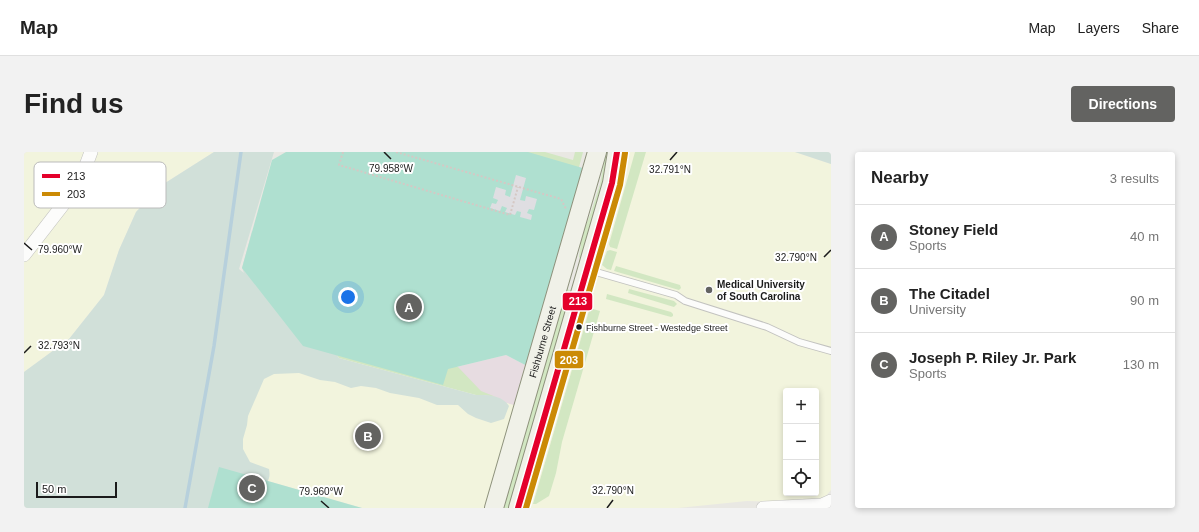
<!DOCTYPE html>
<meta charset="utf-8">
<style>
:root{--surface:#fff;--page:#f2f2f2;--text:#222;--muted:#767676;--line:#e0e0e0;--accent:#636361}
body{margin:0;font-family:Arial,sans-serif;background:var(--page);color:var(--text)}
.controls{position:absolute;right:12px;bottom:12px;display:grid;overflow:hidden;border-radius:4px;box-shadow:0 2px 6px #0003}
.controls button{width:36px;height:36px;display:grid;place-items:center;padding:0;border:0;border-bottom:1px solid var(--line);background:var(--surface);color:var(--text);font:20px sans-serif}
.scale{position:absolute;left:12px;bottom:10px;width:81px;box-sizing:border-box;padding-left:4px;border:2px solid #1b1b1b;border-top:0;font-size:11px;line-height:14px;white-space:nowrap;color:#1b1b1b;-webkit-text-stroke:3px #fff;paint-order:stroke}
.you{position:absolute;left:324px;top:145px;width:14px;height:14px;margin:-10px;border:3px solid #fff;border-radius:50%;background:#1a73e8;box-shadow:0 0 0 6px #1a73e833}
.badge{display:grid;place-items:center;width:26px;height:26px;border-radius:50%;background:var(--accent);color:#fff;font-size:13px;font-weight:700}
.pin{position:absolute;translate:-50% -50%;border:2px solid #fff;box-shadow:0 1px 4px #0006}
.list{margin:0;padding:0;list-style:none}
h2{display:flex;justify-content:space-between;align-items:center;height:52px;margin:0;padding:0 16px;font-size:17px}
h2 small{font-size:13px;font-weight:400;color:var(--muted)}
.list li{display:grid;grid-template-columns:26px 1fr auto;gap:12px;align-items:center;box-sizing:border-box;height:64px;padding:0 16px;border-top:1px solid var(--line)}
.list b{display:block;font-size:15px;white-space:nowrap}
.list p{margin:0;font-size:13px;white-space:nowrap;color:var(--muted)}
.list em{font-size:13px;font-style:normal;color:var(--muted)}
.icon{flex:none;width:22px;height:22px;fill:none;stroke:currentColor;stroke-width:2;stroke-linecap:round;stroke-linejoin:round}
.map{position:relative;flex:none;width:807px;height:356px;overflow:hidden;border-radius:4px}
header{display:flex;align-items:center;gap:24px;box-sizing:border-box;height:56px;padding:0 20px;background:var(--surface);border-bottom:1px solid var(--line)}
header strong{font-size:19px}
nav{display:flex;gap:22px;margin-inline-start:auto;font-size:14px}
.intro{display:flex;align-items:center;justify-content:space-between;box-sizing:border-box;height:96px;padding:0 24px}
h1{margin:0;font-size:28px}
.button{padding:10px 18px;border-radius:4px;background:var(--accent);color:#fff;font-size:14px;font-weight:700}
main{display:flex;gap:24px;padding:0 24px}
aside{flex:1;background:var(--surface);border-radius:4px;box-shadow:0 2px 6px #0003}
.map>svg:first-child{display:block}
.industrial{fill:#e7dce1}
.education{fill:#f2f4dd;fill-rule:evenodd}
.grass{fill:#d2e7c2}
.wetland{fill:#d1e0d9}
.pitch{fill:#afe0d0}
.plaza{fill:#dfdee2}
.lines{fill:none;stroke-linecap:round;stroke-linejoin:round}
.stream{stroke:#b7d0dc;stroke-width:3.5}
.service-casing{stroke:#c2c2bf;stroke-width:8}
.minor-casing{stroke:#c2c2bf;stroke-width:14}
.secondary-casing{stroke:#8e927c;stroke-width:20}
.path{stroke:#d5c8c4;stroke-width:2;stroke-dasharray:2 2;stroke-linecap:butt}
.service{stroke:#fcfcfb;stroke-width:6}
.minor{stroke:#fcfcfb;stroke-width:13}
.secondary{stroke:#f0f1e8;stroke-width:18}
.bus-1-casing{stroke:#fff;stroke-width:9}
.bus-2-casing{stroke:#fff;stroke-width:9}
.bus-1{stroke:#e4002b;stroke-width:6}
.bus-2{stroke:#cb8a05;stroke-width:6}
.ticks{fill:none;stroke:#1b1b1b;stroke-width:1.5}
.poi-dot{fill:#636361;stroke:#fff;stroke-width:1.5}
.bus-dot{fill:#1b1b1b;stroke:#fff;stroke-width:1.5}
.labels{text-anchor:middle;stroke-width:4;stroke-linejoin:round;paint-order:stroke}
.bus-label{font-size:9px;fill:#1b1b1b;stroke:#fff;text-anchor:start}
.poi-label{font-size:10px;font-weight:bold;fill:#1b1b1b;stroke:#fff;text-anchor:start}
.street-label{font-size:10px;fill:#1b1b1b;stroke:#fff}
.key{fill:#fff;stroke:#bbb;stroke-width:1}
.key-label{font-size:11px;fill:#1b1b1b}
.ticks-label{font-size:10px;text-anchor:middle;fill:#1b1b1b;stroke:#fff;stroke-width:4;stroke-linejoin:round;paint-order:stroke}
.line-badge{stroke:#fff;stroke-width:1.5}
.badge-label{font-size:11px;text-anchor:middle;font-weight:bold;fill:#fff}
</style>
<header>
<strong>Map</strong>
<nav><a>Map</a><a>Layers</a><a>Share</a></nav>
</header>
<div class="intro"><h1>Find us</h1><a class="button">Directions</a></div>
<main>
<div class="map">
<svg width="807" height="356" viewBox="0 0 807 356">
<rect width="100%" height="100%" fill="#e9e8e3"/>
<path class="industrial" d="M482,203L505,215L493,254L419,233L424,217Z"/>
<g class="education">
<path d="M0,0H190L138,33L112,60L95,98L80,143L45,187L0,220Z"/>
<path d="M601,0H771L807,12V338L802,344L796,348L751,350L723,349L654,356H501ZM762,239H792V341H762Z"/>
<path d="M231,181L493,254L464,356H338L195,315Z"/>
</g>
<g class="grass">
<path d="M488,0H521L549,8L551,0H559L552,27Z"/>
<path d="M582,0H587L582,30L557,108L555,105L558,83L566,63L576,32Z"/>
<path d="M611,0H622L593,97L586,95L585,92Z"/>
<path d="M586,98L593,100L587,118L583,117L578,113L583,99Z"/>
<path d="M592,114L656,133L657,136L655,138L590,119Z"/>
<path d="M540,137H543L550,140L488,356H480L491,312Z"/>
<path d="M605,137L650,149L653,152L650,155L604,141Z"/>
<path d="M583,142L647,160L649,162V164L647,165L582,147Z"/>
<path d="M569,157L576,159L538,290L532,321L525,344L512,352H509L565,159Z"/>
<path d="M310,199L384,200L434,215L457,239L472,245L461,243H452L315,206Z"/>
</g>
<g class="wetland">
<path d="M190,0H250L215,117L220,121L218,116L228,79L315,206L452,243C464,243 478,243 485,254L480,267L467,271L452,266L444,262L434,253H413L395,246L366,241L352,236L337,234L327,236L311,230L296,228L275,221L250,222L240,227L224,264L223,273L219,287V297L226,310L245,317C246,323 246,326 242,332L185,356H0V220L45,187L80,143L95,98L112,60L138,33Z"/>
<path d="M771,0H807V12Z"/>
</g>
<g class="pitch">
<path d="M262,0H504L562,17L505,215L482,203L424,217L419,233L279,194L218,116L248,8Z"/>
<path d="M195,315L338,356H184Z"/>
</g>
<path class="plaza" d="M492,23L502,26L496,48L501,49L502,44L513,47L510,58L505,57L503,61L508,63L507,68L496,65L497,60L493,59L491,63L481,60L483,56L478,54L476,59L466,56L468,51L472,52L474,48L469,46L472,35L482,38L481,43L486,45Z"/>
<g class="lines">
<path class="stream" d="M161,356L190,194L217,0"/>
<defs>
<path id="service" d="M565,118L652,143L661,149L743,175L775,190L807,199"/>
<g id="minor">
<path d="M0,103L55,32L67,0"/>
<path d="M739,356L798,353L807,349"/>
</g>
<g id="secondary">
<path id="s1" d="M470,356L573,0"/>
<path d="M494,356L588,31L593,0"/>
</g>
</defs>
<use href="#service" class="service-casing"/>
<use href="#minor" class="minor-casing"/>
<use href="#secondary" class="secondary-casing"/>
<g class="path">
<path d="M319,0L315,13L486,63L494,35"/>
<path d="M372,0L537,47L542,57"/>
</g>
<use href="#service" class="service"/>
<use href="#minor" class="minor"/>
<use href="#secondary" class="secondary"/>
<defs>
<path id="bus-1" d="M494,356L588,31L593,0"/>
<path id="bus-2" d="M502,356L596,33L601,1"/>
</defs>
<use href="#bus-1" class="bus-1-casing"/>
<use href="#bus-2" class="bus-2-casing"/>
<use href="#bus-1" class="bus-1"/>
<use href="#bus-2" class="bus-2"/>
</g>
<path class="ticks" d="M360,0L367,7M646,8L653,0M0,91L8,98M800,105L807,98M0,201L7,194M297,349L305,356M583,356L589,348"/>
<circle class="poi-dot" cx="685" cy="138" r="4"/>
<circle class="bus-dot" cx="555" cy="175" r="3.5"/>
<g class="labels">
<g class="bus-label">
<text x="562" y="179">Fishburne Street - Westedge Street</text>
</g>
<g class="poi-label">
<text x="693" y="136">Medical University<tspan x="693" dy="12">of South Carolina</tspan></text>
</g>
<g class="street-label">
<text dy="4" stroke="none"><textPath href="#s1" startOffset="173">Fishburne Street</textPath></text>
</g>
</g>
<rect x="10" y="10" width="132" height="46" rx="6" class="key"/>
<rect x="18" y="22" width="18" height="4" fill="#e4002b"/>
<rect x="18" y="40" width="18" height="4" fill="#cb8a05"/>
<g class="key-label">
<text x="43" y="28">213</text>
<text x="43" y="46">203</text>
</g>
<g class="ticks-label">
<text x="367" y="20">79.958°W</text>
<text x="646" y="21">32.791°N</text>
<text x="36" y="101">79.960°W</text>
<text x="772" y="109">32.790°N</text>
<text x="35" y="197">32.793°N</text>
<text x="589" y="342">32.790°N</text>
<text x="297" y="343">79.960°W</text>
</g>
<g class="line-badge">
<rect x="538" y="140" width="31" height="19" rx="4" fill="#e4002b"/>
<rect x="530" y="198" width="30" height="19" rx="4" fill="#cb8a05"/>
</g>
<g class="badge-label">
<text x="554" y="153">213</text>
<text x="545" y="212">203</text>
</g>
</svg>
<div class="controls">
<button>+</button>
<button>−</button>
<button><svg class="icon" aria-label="locate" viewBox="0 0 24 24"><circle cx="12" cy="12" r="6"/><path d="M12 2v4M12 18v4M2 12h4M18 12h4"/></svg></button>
</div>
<div class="scale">50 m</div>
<div class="you"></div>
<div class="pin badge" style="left:385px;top:155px">A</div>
<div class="pin badge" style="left:344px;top:284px">B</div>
<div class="pin badge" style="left:228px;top:336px">C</div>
</div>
<aside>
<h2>Nearby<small>3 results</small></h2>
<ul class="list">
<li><span class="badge">A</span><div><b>Stoney Field</b><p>Sports</p></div><em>40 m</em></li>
<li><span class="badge">B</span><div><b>The Citadel</b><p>University</p></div><em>90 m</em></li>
<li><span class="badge">C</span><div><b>Joseph P. Riley Jr. Park</b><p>Sports</p></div><em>130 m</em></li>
</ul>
</aside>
</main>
